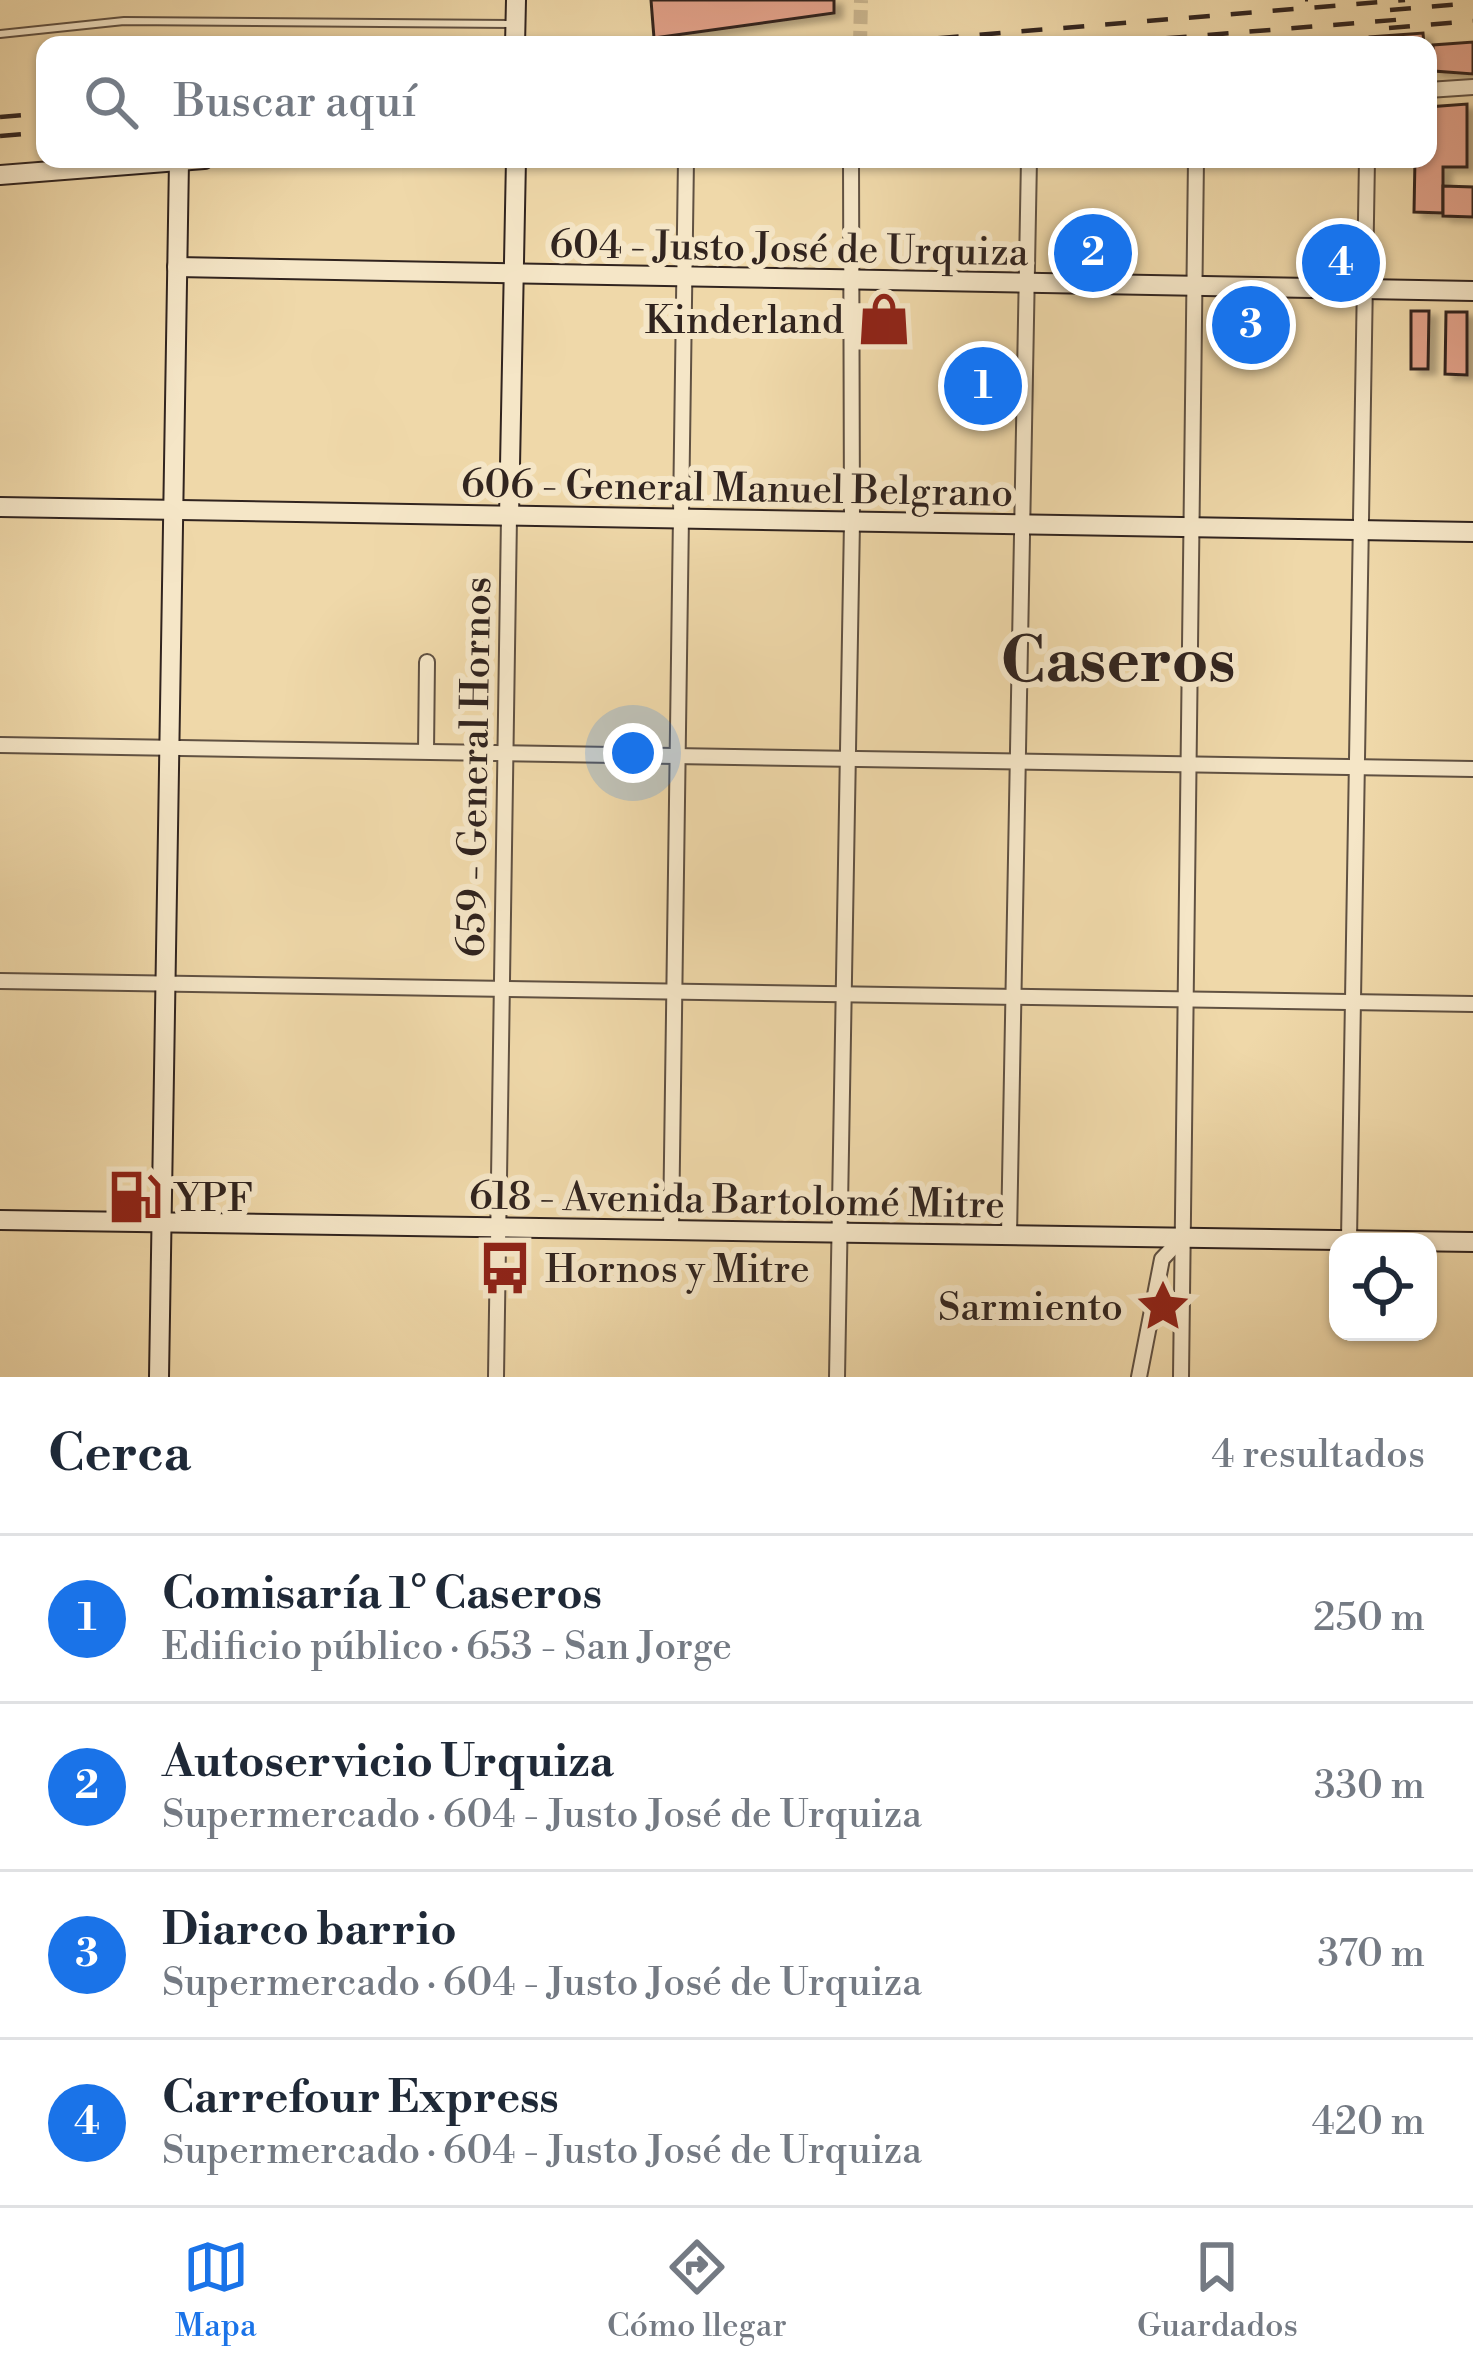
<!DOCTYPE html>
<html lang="es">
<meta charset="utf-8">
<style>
:root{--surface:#fff;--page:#f2f2f3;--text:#1f2937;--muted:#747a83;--line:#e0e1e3;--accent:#1a73e8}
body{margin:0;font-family:"Libre Bodoni",serif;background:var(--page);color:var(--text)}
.controls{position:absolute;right:36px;bottom:36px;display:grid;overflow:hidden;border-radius:24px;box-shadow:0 3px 9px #0004}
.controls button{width:108px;height:108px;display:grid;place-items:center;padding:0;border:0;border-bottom:3px solid var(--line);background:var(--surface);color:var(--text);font:60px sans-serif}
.you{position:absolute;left:633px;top:753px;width:42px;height:42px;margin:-30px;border:9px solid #fff;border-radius:50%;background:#1a73e8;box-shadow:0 0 0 18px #1a73e833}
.badge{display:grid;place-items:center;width:78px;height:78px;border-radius:50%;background:var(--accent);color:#fff;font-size:39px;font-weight:700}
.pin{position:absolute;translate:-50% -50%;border:6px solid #fff;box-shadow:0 3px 12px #0006}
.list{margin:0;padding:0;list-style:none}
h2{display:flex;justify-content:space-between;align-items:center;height:156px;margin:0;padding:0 48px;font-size:51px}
h2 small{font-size:39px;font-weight:400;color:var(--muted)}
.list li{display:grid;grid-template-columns:78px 1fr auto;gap:36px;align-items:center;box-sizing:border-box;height:168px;padding:0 48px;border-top:3px solid var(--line)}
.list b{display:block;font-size:45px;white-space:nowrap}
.list p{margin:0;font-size:39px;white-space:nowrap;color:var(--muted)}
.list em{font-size:39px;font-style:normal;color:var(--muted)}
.icon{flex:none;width:66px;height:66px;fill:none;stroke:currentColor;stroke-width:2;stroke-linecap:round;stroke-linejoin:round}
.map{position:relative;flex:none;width:1473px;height:1377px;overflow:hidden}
.search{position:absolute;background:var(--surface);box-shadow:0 3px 9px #0004;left:36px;right:36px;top:36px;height:132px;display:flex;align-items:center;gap:30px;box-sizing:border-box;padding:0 42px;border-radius:24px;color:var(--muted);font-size:45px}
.sheet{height:828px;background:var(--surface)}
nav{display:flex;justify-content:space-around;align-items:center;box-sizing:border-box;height:168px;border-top:3px solid var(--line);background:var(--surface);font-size:33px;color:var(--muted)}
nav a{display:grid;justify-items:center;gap:6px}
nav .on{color:var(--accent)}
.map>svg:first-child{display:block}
.building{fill:#e2a189;stroke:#31241f;stroke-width:3;filter:url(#shadow)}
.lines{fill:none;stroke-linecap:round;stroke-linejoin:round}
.street-tunnel{stroke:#c9b48d;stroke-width:14;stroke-dasharray:14 7;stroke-linecap:butt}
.lane-casing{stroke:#605142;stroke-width:10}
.street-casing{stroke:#605142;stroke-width:18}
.secondary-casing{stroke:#31241f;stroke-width:22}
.path{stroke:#31241f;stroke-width:3;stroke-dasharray:3 6;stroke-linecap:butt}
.lane{stroke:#f5e6c7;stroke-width:6}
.street{stroke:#f5e6c7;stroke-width:14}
.secondary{stroke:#f5e6c7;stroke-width:18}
.rail{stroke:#31241f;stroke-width:4.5;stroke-dasharray:21 21;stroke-linecap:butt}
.labels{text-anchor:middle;stroke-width:12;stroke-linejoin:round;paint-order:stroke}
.street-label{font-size:39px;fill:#31241f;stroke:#f5e6c7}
.poi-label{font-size:39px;fill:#31241f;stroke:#f5e6c7;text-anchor:end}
.town-label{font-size:63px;font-weight:bold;fill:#31241f;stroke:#f5e6c7}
</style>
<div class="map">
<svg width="1473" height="1377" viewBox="0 0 1473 1377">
<defs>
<filter id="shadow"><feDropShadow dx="8" dy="5" stdDeviation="3" flood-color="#0004"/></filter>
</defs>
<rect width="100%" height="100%" fill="#efd8a9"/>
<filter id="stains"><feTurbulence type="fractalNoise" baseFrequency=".00167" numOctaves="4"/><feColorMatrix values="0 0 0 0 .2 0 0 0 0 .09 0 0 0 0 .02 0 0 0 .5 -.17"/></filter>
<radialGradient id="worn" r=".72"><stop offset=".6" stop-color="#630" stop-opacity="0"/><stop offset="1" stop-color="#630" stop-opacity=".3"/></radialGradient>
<g class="building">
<path d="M651,0H834V13L654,38Z"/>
<path d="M1423,33L1424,45H1370V37Z"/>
<path d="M1473,42V74L1434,71L1433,45Z"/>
<path d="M1467,104V167H1443V213L1414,212L1415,159H1428V107Z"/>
<path d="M1443,186L1473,187V217L1443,216Z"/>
<path d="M1411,311H1429L1428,369H1411Z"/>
<path d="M1446,312H1467V375L1445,374Z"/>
</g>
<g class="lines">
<path class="street-tunnel" d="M860,45L861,0"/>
<defs>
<path id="lane" d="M0,34L124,21L512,24"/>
<g id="street">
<path d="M1428,90L1473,87"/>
<path d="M0,745L1473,769"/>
<path d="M426,751L427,662"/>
<path d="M0,981L1473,1004"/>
<path d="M671,1229L686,159"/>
<path d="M1009,1235L1029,159"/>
<path d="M1349,1239L1367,159"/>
<path d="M496,1377L509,517"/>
<path d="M837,1377L852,522L851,159"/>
<path d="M1139,1377L1162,1259L1182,1238"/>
<path d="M1181,1377L1196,159"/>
</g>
<g id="secondary">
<path d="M515,45L516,0"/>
<path d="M0,175L204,159"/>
<path d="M177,267L1473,291"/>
<path d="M0,507L1473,532"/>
<path d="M509,517L516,159"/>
<path d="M0,1220L1473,1242"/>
<path d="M159,1377L179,161"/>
</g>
</defs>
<use href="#lane" class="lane-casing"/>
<use href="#street" class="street-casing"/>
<use href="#secondary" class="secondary-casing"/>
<path class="path" d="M1305,0H1310"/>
<use href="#lane" class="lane"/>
<use href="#street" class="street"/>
<use href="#secondary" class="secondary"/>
<g class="rail">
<path d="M1390,10L1473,3"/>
<path d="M1389,28L1473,21"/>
<path d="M854,45L1405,0"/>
<path d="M1082,45L1407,19"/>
<path d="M0,117L45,113"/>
<path d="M0,136L45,132"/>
</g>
</g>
<defs>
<symbol id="shop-bare" viewBox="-9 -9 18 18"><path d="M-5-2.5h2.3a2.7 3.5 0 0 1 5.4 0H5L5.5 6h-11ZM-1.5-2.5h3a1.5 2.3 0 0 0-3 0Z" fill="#8f2418" stroke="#f5e6c7" stroke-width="2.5" paint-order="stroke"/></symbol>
<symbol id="fuel-bare" viewBox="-9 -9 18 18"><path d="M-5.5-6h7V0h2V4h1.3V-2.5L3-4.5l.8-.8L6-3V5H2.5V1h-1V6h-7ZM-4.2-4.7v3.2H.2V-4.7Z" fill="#8f2418" stroke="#f5e6c7" stroke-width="2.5" paint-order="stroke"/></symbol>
<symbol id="bus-bare" viewBox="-9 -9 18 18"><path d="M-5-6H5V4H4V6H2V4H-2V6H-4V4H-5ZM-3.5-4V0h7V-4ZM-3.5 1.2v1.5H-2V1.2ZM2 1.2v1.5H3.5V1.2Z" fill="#8f2418" stroke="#f5e6c7" stroke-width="2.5" paint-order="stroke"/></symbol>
<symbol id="sight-bare" viewBox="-9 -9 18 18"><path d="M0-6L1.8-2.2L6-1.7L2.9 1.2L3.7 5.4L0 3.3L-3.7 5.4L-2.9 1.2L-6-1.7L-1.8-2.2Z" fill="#8f2418" stroke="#f5e6c7" stroke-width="2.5" paint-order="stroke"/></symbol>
</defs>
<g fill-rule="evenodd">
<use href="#shop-bare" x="846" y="281" width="76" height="76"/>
<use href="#fuel-bare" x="97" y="1159" width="76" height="76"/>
<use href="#bus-bare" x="467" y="1230" width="76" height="76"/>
<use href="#sight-bare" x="1125" y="1268" width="76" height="76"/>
</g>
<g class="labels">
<g class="street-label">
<text transform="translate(789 247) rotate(1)" y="14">604 - Justo José de Urquiza</text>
<text transform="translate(737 487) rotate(1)" y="14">606 - General Manuel Belgrano</text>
<text transform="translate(473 767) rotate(-89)" y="14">659 - General Hornos</text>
<text transform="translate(737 1199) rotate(1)" y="14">618 - Avenida Bartolomé Mitre</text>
</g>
<g class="poi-label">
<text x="844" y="333">Kinderland</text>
<text x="175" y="1211" text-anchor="start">YPF</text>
<text x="545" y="1282" text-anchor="start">Hornos y Mitre</text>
<text x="1123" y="1320">Sarmiento</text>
</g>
<g class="town-label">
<text x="1118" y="681">Caseros</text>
</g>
</g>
<rect width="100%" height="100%" filter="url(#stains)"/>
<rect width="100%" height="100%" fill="url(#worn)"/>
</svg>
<div class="controls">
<button><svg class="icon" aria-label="locate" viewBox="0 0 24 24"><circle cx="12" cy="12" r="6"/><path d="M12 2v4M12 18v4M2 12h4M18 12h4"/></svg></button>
</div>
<div class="you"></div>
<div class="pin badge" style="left:983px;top:386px">1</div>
<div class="pin badge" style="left:1093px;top:253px">2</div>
<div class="pin badge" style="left:1251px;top:325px">3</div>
<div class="pin badge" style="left:1341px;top:263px">4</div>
<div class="search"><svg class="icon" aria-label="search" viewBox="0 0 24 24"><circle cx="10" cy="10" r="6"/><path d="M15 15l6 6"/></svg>Buscar aquí</div>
</div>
<section class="sheet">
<h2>Cerca<small>4 resultados</small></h2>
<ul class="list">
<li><span class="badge">1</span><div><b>Comisaría 1° Caseros</b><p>Edificio público · 653 - San Jorge</p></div><em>250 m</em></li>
<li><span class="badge">2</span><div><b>Autoservicio Urquiza</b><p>Supermercado · 604 - Justo José de Urquiza</p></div><em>330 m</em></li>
<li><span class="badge">3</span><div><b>Diarco barrio</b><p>Supermercado · 604 - Justo José de Urquiza</p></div><em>370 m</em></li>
<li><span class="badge">4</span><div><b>Carrefour Express</b><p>Supermercado · 604 - Justo José de Urquiza</p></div><em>420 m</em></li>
</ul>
</section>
<nav>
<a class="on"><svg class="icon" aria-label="map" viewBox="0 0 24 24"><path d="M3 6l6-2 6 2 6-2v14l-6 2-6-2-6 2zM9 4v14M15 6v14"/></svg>Mapa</a>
<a><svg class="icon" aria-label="directions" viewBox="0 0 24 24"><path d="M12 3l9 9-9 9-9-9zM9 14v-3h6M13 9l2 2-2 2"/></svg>Cómo llegar</a>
<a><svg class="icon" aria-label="saved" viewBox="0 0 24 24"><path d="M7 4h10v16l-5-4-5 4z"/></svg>Guardados</a>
</nav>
